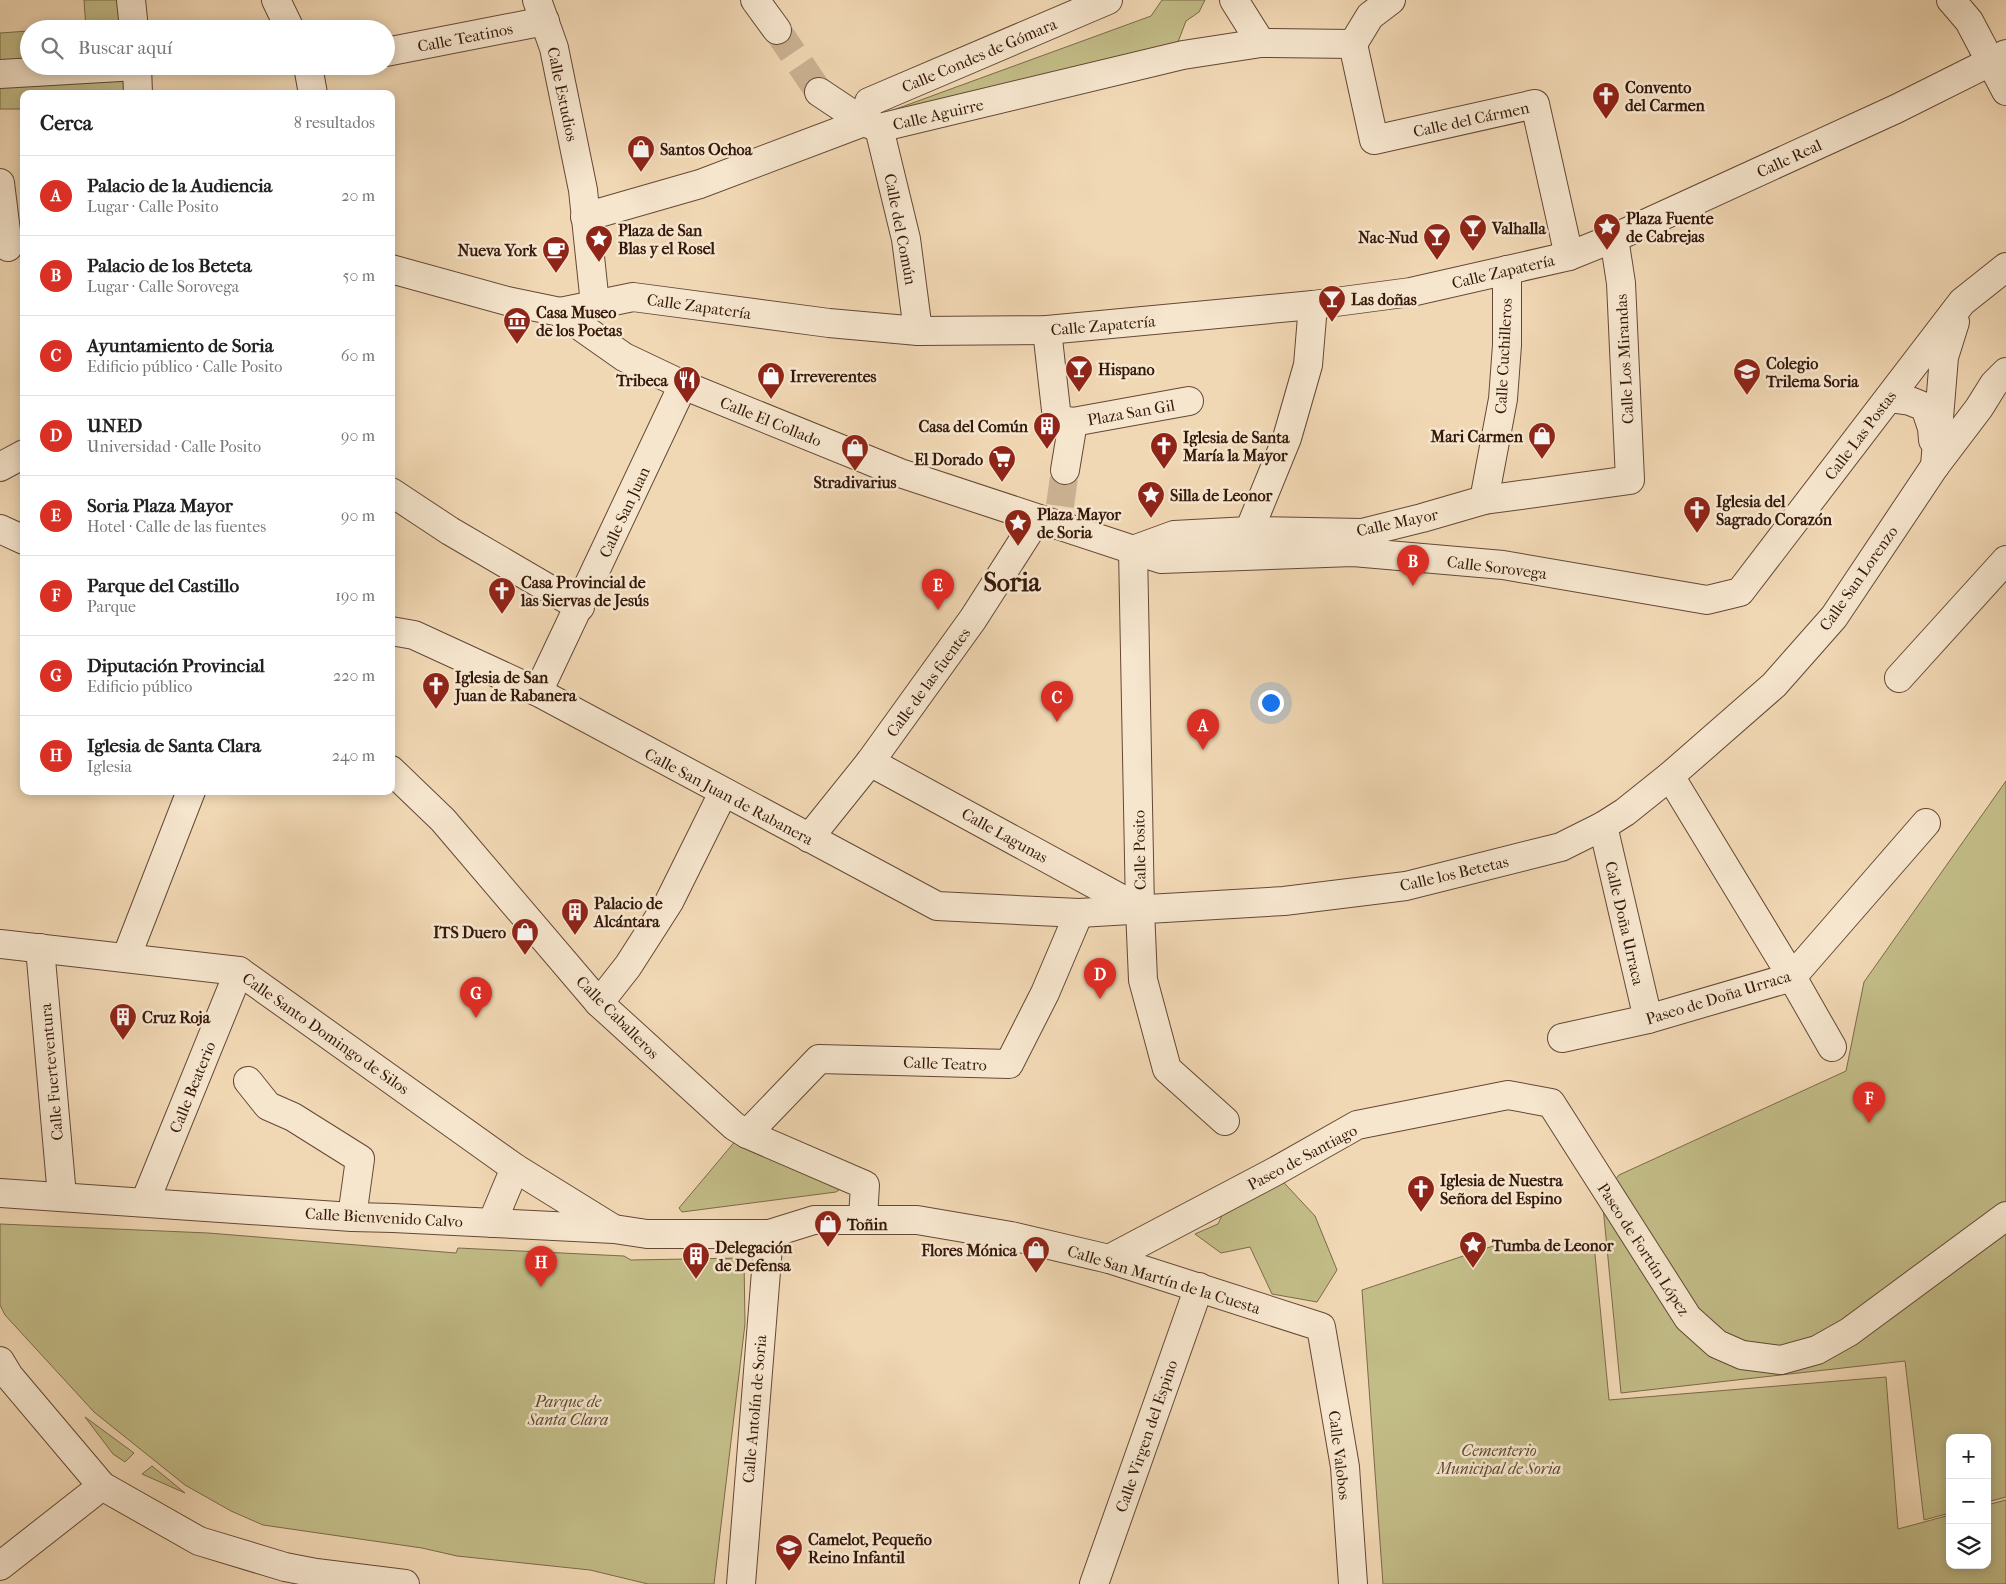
<!DOCTYPE html>
<html lang="es">
<meta charset="utf-8">
<style>
:root{--surface:#fff;--page:#f2f2f2;--text:#222;--muted:#767676;--line:#e0e0e0;--accent:#d93025}
body{margin:0;font-family:"IM FELL French Canon",serif;background:var(--page);color:var(--text)}
.controls{position:absolute;right:15px;bottom:15px;display:grid;overflow:hidden;border-radius:10px;box-shadow:0 2px 12px #0003}
.controls button{width:45px;height:45px;display:grid;place-items:center;padding:0;border:0;border-bottom:1px solid var(--line);background:var(--surface);color:var(--text);font:25px sans-serif}
.you{position:absolute;left:1270px;top:702px;width:18px;height:18px;margin:-12px;border:4px solid #fff;border-radius:50%;background:#1a73e8;box-shadow:0 0 0 8px #1a73e833}
.badge{display:grid;place-items:center;width:32px;height:32px;border-radius:50%;background:var(--accent);color:#fff;font-size:16px;font-weight:700}
.pin{position:absolute;translate:-50% -41px;filter:drop-shadow(0 1px 2px #0008)}
.pin::after{content:'';position:absolute;top:26px;width:18px;height:15px;background:inherit;clip-path:polygon(0 0,100% 0,50% 100%)}
.list{margin:0;padding:0;list-style:none}
h2{display:flex;justify-content:space-between;align-items:center;height:65px;margin:0;padding:0 20px;font-size:21px}
h2 small{font-size:16px;font-weight:400;color:var(--muted)}
.list li{display:grid;grid-template-columns:32px 1fr auto;gap:15px;align-items:center;box-sizing:border-box;height:80px;padding:0 20px;border-top:1px solid var(--line)}
.list b{display:block;font-size:19px;white-space:nowrap}
.list p{margin:0;font-size:16px;white-space:nowrap;color:var(--muted)}
.list em{font-size:16px;font-style:normal;color:var(--muted)}
.icon{flex:none;width:28px;height:28px;fill:none;stroke:currentColor;stroke-width:2;stroke-linecap:round;stroke-linejoin:round}
.map{position:relative;flex:none;width:2006px;height:1584px;overflow:hidden}
.search{position:absolute;background:var(--surface);box-shadow:0 2px 12px #0003;left:20px;top:20px;width:375px;height:55px;display:flex;align-items:center;gap:12px;box-sizing:border-box;padding:0 18px;border-radius:28px;color:var(--muted);font-size:19px}
.panel{position:absolute;background:var(--surface);box-shadow:0 2px 12px #0003;left:20px;top:90px;width:375px;height:705px;border-radius:10px}
.map>svg:first-child{display:block}
.green{fill:#c2bc87;stroke:#7c6a49}
.lines{fill:none;stroke-linecap:round;stroke-linejoin:round}
.minor-tunnel{stroke:#cbb292;stroke-width:28;stroke-dasharray:28 14;stroke-linecap:butt}
.minor-casing{stroke:#644835;stroke-width:30}
.minor{stroke:#f6e6ce;stroke-width:28}
.labels{text-anchor:middle;stroke-width:5;stroke-linejoin:round;paint-order:stroke}
.street-label{font-size:16px;fill:#35180b;stroke:#f6e6ce}
.poi-label{font-size:16px;font-weight:bold;fill:#35180b;stroke:#f6e6ce;text-anchor:start}
.park-label{font-size:16px;font-style:italic;fill:#5f4930;stroke:#f6e6ce}
.town-label{font-size:26px;font-weight:bold;fill:#35180b;stroke:#f6e6ce}
</style>
<div class="map">
<svg width="2006" height="1584" viewBox="0 0 2006 1584">
<rect width="100%" height="100%" fill="#f1d8b4"/>
<filter id="stains"><feTurbulence type="fractalNoise" baseFrequency=".004" numOctaves="4"/><feColorMatrix values="0 0 0 0 .2 0 0 0 0 .09 0 0 0 0 .02 0 0 0 .5 -.17"/></filter>
<radialGradient id="worn" r=".72"><stop offset=".6" stop-color="#630" stop-opacity="0"/><stop offset="1" stop-color="#630" stop-opacity=".3"/></radialGradient>
<g class="green">
<path d="M84,0H140L142,29H86Z"/>
<path d="M1162,0H1205L1199,12L1186,21L1176,47L885,113L1151,16Z"/>
<path d="M29,31V66H144L146,94H24V109H0V33Z"/>
<path d="M2006,781V1497L1987,1502V1438H1950V1513L1924,1520L1905,1361L1621,1393L1602,1196L1619,1175L1846,1071L1864,982Z"/>
<path d="M737,1139L839,1186V1190L836,1192L682,1212L679,1208Z"/>
<path d="M1274,1172L1315,1216L1337,1270L1317,1302L1272,1294L1250,1247L1221,1253L1195,1234L1218,1224L1232,1194Z"/>
<path d="M0,1224L208,1233L456,1253L458,1248L624,1256L631,1260L744,1258L745,1324L714,1584H648L590,1570L457,1556L422,1548L263,1525L231,1511L185,1485L94,1412L5,1315L0,1305Z"/>
<path d="M1594,1244L1609,1400L1886,1377L1898,1529L1950,1515V1565H1987V1505L2006,1500V1584H1383L1362,1290L1493,1246Z"/>
<path d="M85,1417L134,1453L125,1462L113,1454Z"/>
<path d="M152,1466L185,1493L142,1474Z"/>
</g>
<g class="lines">
<g class="minor-tunnel">
<path d="M777,30L819,92"/>
<path d="M1060,506L1065,470"/>
</g>
<defs>
<g id="minor">
<path d="M131,0L134,29"/>
<path d="M276,0L290,29"/>
<path d="M537,0L554,48L583,190L595,304"/>
<path d="M755,0L777,30"/>
<path d="M1234,0L1261,43"/>
<path d="M1391,0L1370,16L1353,44L1374,140L1535,104L1569,256"/>
<path d="M1951,0L1969,21L2006,91"/>
<path d="M386,52L545,21"/>
<path d="M137,66L138,94"/>
<path d="M308,66L313,94"/>
<path d="M0,74L137,66"/>
<path d="M819,92L864,122L879,128L1183,55L1261,43L1353,44"/>
<path d="M864,122L869,102L1108,0"/>
<path d="M879,128L906,239L918,331"/>
<path d="M0,183L8,247"/>
<path d="M585,217L700,184L864,122"/>
<path d="M391,269L507,301L560,312L624,357L683,385L900,473L1161,559L1353,552L1503,565L1707,600L1740,592L1962,302L2006,267"/>
<path d="M560,312L633,297L829,323L918,331L1047,330L1313,305L1411,292L1569,256L1614,238L1896,109L2006,54"/>
<path d="M1047,330L1057,419L1073,422L1065,470"/>
<path d="M1889,398L1910,401L1925,407L1932,428L1933,440"/>
<path d="M1073,422L1189,401"/>
<path d="M1935,466L1944,357L1955,322"/>
<path d="M0,467L24,454"/>
<path d="M391,492L450,531L580,607"/>
<path d="M1484,500L1503,399L1507,345V270"/>
<path d="M0,529L24,540"/>
<path d="M1249,531L1287,438L1308,365L1313,305"/>
<path d="M391,631L414,635L538,692L937,906L1079,913L1284,901L1406,886L1561,847L1603,826L1625,812L1670,776L1774,685L1834,617L1935,466L1979,408L1994,384L2006,372"/>
<path d="M1899,678L2006,560"/>
<path d="M538,692L683,385"/>
<path d="M870,762L1140,909"/>
<path d="M391,770L443,820L599,1003L610,1013L734,1126L747,1134L865,1185L863,1218"/>
<path d="M1670,776L1792,977L1832,1047"/>
<path d="M1603,826L1648,1019"/>
<path d="M809,838L870,762L973,619L1037,519"/>
<path d="M0,944L239,971L515,1168L612,1228"/>
<path d="M40,948L62,1196"/>
<path d="M126,958L191,791"/>
<path d="M599,1003L628,966L669,902L723,793"/>
<path d="M1562,1038L1648,1019L1792,977L1926,823"/>
<path d="M248,1081L268,1106L293,1117L360,1159L352,1217"/>
<path d="M1225,1121L1167,1069L1143,980L1140,909L1133,550L1174,535L1249,531L1362,533L1422,518L1484,500L1630,480L1621,283L1614,238"/>
<path d="M747,1134L819,1059L1009,1064L1045,993L1079,913"/>
<path d="M0,1193L352,1217L393,1218L614,1229L647,1234H769L814,1220H917L1011,1236L1109,1259L1321,1327L1345,1467L1353,1584"/>
<path d="M145,1202L239,971"/>
<path d="M492,1223L515,1168"/>
<path d="M1109,1259L1274,1172L1357,1125L1508,1095L1551,1103L1688,1318L1717,1344L1742,1355L1781,1360L1817,1350L1849,1332L2006,1216"/>
<path d="M0,1361L9,1376L102,1486L199,1541L285,1567L316,1573L405,1584"/>
<path d="M0,1566L102,1486"/>
<path d="M741,1584L769,1234"/>
<path d="M1094,1584L1199,1287"/>
</g>
</defs>
<use href="#minor" class="minor-casing"/>
<use href="#minor" class="minor"/>
</g>
<defs>
<symbol id="church-pin" viewBox="-11 -11 22 30"><path d="M0 17L-7.5 6A9.5 9.5 0 1 1 7.5 6Z" fill="#8f2418" stroke="#f6e6ce"/><path d="M-1.2-6h2.4v3.5h3.3v2.4h-3.3V6h-2.4V-.1h-3.3v-2.4h3.3Z" fill="#fff"/></symbol>
<symbol id="shop-pin" viewBox="-11 -11 22 30"><path d="M0 17L-7.5 6A9.5 9.5 0 1 1 7.5 6Z" fill="#8f2418" stroke="#f6e6ce"/><path d="M-5-2.5h2.3a2.7 3.5 0 0 1 5.4 0H5L5.5 6h-11ZM-1.5-2.5h3a1.5 2.3 0 0 0-3 0Z" fill="#fff"/></symbol>
<symbol id="sight-pin" viewBox="-11 -11 22 30"><path d="M0 17L-7.5 6A9.5 9.5 0 1 1 7.5 6Z" fill="#8f2418" stroke="#f6e6ce"/><path d="M0-6L1.8-2.2L6-1.7L2.9 1.2L3.7 5.4L0 3.3L-3.7 5.4L-2.9 1.2L-6-1.7L-1.8-2.2Z" fill="#fff"/></symbol>
<symbol id="bar-pin" viewBox="-11 -11 22 30"><path d="M0 17L-7.5 6A9.5 9.5 0 1 1 7.5 6Z" fill="#8f2418" stroke="#f6e6ce"/><path d="M-6-5H6L.8 .8V4.5H3.5V6h-7V4.5H-.8V.8Z" fill="#fff"/></symbol>
<symbol id="cafe-pin" viewBox="-11 -11 22 30"><path d="M0 17L-7.5 6A9.5 9.5 0 1 1 7.5 6Z" fill="#8f2418" stroke="#f6e6ce"/><path d="M-5.5-4.5H6V0H3Q3 3.5 0 3.5H-2.5Q-5.5 3.5-5.5 0ZM3-3.2v2h1.7v-2ZM-6 4.5H4V6H-6Z" fill="#fff"/></symbol>
<symbol id="museum-pin" viewBox="-11 -11 22 30"><path d="M0 17L-7.5 6A9.5 9.5 0 1 1 7.5 6Z" fill="#8f2418" stroke="#f6e6ce"/><path d="M0-6L6-3V-2H-6V-3ZM-5-1h2V3h-2ZM-1-1h2V3h-2ZM3-1h2V3H3ZM-6 4H6V6H-6Z" fill="#fff"/></symbol>
<symbol id="school-pin" viewBox="-11 -11 22 30"><path d="M0 17L-7.5 6A9.5 9.5 0 1 1 7.5 6Z" fill="#8f2418" stroke="#f6e6ce"/><path d="M0-5L7-2L0 1L-7-2ZM-4 1L0 2.5L4 1V4Q0 6-4 4Z" fill="#fff"/></symbol>
<symbol id="restaurant-pin" viewBox="-11 -11 22 30"><path d="M0 17L-7.5 6A9.5 9.5 0 1 1 7.5 6Z" fill="#8f2418" stroke="#f6e6ce"/><path d="M-5-6h1v4h1v-4h1v4h1v-4h1v5L-1.5 .5V6h-2V.5L-5-1ZM5-6V6H3V1.5H1.5Q1.5-4 5-6Z" fill="#fff"/></symbol>
<symbol id="building-pin" viewBox="-11 -11 22 30"><path d="M0 17L-7.5 6A9.5 9.5 0 1 1 7.5 6Z" fill="#8f2418" stroke="#f6e6ce"/><path d="M-4-6H4V6H1V3H-1V6H-4ZM-2.5-4.3h1.7v1.8h-1.7ZM.8-4.3h1.7v1.8H.8ZM-2.5-1h1.7V.8h-1.7ZM.8-1h1.7V.8H.8Z" fill="#fff"/></symbol>
<symbol id="supermarket-pin" viewBox="-11 -11 22 30"><path d="M0 17L-7.5 6A9.5 9.5 0 1 1 7.5 6Z" fill="#8f2418" stroke="#f6e6ce"/><path d="M-6-5.5h2.5l.6 2H6L4.5 2H-2.5L-4.4-4H-6ZM-1.5 3.2a1.3 1.3 0 1 0 .1 0ZM3 3.2a1.3 1.3 0 1 0 .1 0Z" fill="#fff"/></symbol>
</defs>
<g fill-rule="evenodd">
<use href="#church-pin" x="1590" y="80" width="32" height="43"/>
<use href="#shop-pin" x="625" y="133" width="32" height="43"/>
<use href="#sight-pin" x="1591" y="211" width="32" height="43"/>
<use href="#bar-pin" x="1457" y="212" width="32" height="43"/>
<use href="#bar-pin" x="1421" y="221" width="32" height="43"/>
<use href="#sight-pin" x="583" y="223" width="32" height="43"/>
<use href="#cafe-pin" x="540" y="234" width="32" height="43"/>
<use href="#bar-pin" x="1316" y="283" width="32" height="43"/>
<use href="#museum-pin" x="501" y="305" width="32" height="43"/>
<use href="#bar-pin" x="1063" y="353" width="32" height="43"/>
<use href="#school-pin" x="1731" y="356" width="32" height="43"/>
<use href="#shop-pin" x="755" y="360" width="32" height="43"/>
<use href="#restaurant-pin" x="671" y="364" width="32" height="43"/>
<use href="#building-pin" x="1031" y="410" width="32" height="43"/>
<use href="#shop-pin" x="1526" y="420" width="32" height="43"/>
<use href="#church-pin" x="1148" y="430" width="32" height="43"/>
<use href="#shop-pin" x="839" y="432" width="32" height="43"/>
<use href="#supermarket-pin" x="986" y="443" width="32" height="43"/>
<use href="#sight-pin" x="1135" y="479" width="32" height="43"/>
<use href="#church-pin" x="1681" y="494" width="32" height="43"/>
<use href="#sight-pin" x="1002" y="507" width="32" height="43"/>
<use href="#church-pin" x="486" y="575" width="32" height="43"/>
<use href="#church-pin" x="420" y="670" width="32" height="43"/>
<use href="#building-pin" x="559" y="896" width="32" height="43"/>
<use href="#shop-pin" x="509" y="916" width="32" height="43"/>
<use href="#building-pin" x="107" y="1001" width="32" height="43"/>
<use href="#church-pin" x="1405" y="1173" width="32" height="43"/>
<use href="#shop-pin" x="812" y="1208" width="32" height="43"/>
<use href="#sight-pin" x="1457" y="1229" width="32" height="43"/>
<use href="#shop-pin" x="1020" y="1234" width="32" height="43"/>
<use href="#building-pin" x="680" y="1240" width="32" height="43"/>
<use href="#school-pin" x="773" y="1532" width="32" height="43"/>
</g>
<g class="labels">
<g class="street-label">
<text transform="translate(465 37) rotate(-11)" y="6">Calle Teatinos</text>
<text transform="translate(979 55) rotate(-23)" y="6">Calle Condes de Gómara</text>
<text transform="translate(563 94) rotate(78)" y="6">Calle Estudios</text>
<text transform="translate(938 114) rotate(-13)" y="6">Calle Aguirre</text>
<text transform="translate(1471 119) rotate(-12)" y="6">Calle del Cármen</text>
<text transform="translate(1789 158) rotate(-25)" y="6">Calle Real</text>
<text transform="translate(901 229) rotate(79)" y="6">Calle del Común</text>
<text transform="translate(1503 271) rotate(-13)" y="6">Calle Zapatería</text>
<text transform="translate(699 306) rotate(8)" y="6">Calle Zapatería</text>
<text transform="translate(1103 325) rotate(-5)" y="6">Calle Zapatería</text>
<text transform="translate(1503 356) rotate(-87)" y="6">Calle Cuchilleros</text>
<text transform="translate(1624 359) rotate(-93)" y="6">Calle Los Mirandas</text>
<text transform="translate(1131 412) rotate(-10)" y="6">Plaza San Gil</text>
<text transform="translate(771 421) rotate(22)" y="6">Calle El Collado</text>
<text transform="translate(1860 435) rotate(-53)" y="6">Calle Las Postas</text>
<text transform="translate(624 512) rotate(-65)" y="6">Calle San Juan</text>
<text transform="translate(1397 522) rotate(-12)" y="6">Calle Mayor</text>
<text transform="translate(1497 567) rotate(7)" y="6">Calle Sorovega</text>
<text transform="translate(1858 578) rotate(-55)" y="6">Calle San Lorenzo</text>
<text transform="translate(928 682) rotate(-54)" y="6">Calle de las fuentes</text>
<text transform="translate(729 796) rotate(28)" y="6">Calle San Juan de Rabanera</text>
<text transform="translate(1005 835) rotate(29)" y="6">Calle Lagunas</text>
<text transform="translate(1139 850) rotate(-91)" y="6">Calle Posito</text>
<text transform="translate(1454 873) rotate(-13)" y="6">Calle los Betetas</text>
<text transform="translate(1625 923) rotate(77)" y="6">Calle Doña Urraca</text>
<text transform="translate(1718 997) rotate(-17)" y="6">Paseo de Doña Urraca</text>
<text transform="translate(618 1017) rotate(45)" y="6">Calle Caballeros</text>
<text transform="translate(326 1033) rotate(35)" y="6">Calle Santo Domingo de Silos</text>
<text transform="translate(945 1063) rotate(2)" y="6">Calle Teatro</text>
<text transform="translate(51 1072) rotate(-95)" y="6">Calle Fuerteventura</text>
<text transform="translate(192 1087) rotate(-68)" y="6">Calle Beaterio</text>
<text transform="translate(1302 1157) rotate(-28)" y="6">Paseo de Santiago</text>
<text transform="translate(384 1217) rotate(3)" y="6">Calle Bienvenido Calvo</text>
<text transform="translate(1644 1249) rotate(57)" y="6">Paseo de Fortún López</text>
<text transform="translate(1164 1279) rotate(17)" y="6">Calle San Martín de la Cuesta</text>
<text transform="translate(754 1409) rotate(-85)" y="6">Calle Antolín de Soria</text>
<text transform="translate(1146 1436) rotate(-71)" y="6">Calle Virgen del Espino</text>
<text transform="translate(1340 1455) rotate(83)" y="6">Calle Valobos</text>
</g>
<g class="poi-label">
<text x="1625" y="93">Convento<tspan x="1625" dy="18">del Carmen</tspan></text>
<text x="660" y="155">Santos Ochoa</text>
<text x="1626" y="224">Plaza Fuente<tspan x="1626" dy="18">de Cabrejas</tspan></text>
<text x="1492" y="234">Valhalla</text>
<text x="618" y="236">Plaza de San<tspan x="618" dy="18">Blas y el Rosel</tspan></text>
<text x="1418" y="243" text-anchor="end">Nac-Nud</text>
<text x="537" y="256" text-anchor="end">Nueva York</text>
<text x="1351" y="305">Las doñas</text>
<text x="536" y="318">Casa Museo<tspan x="536" dy="18">de los Poetas</tspan></text>
<text x="1766" y="369">Colegio<tspan x="1766" dy="18">Trilema Soria</tspan></text>
<text x="1098" y="375">Hispano</text>
<text x="790" y="382">Irreverentes</text>
<text x="668" y="386" text-anchor="end">Tribeca</text>
<text x="1028" y="432" text-anchor="end">Casa del Común</text>
<text x="1523" y="442" text-anchor="end">Mari Carmen</text>
<text x="1183" y="443">Iglesia de Santa<tspan x="1183" dy="18">María la Mayor</tspan></text>
<text x="983" y="465" text-anchor="end">El Dorado</text>
<text x="855" y="488" text-anchor="middle">Stradivarius</text>
<text x="1170" y="501">Silla de Leonor</text>
<text x="1716" y="507">Iglesia del<tspan x="1716" dy="18">Sagrado Corazón</tspan></text>
<text x="1037" y="520">Plaza Mayor<tspan x="1037" dy="18">de Soria</tspan></text>
<text x="521" y="588">Casa Provincial de<tspan x="521" dy="18">las Siervas de Jesús</tspan></text>
<text x="455" y="683">Iglesia de San<tspan x="455" dy="18">Juan de Rabanera</tspan></text>
<text x="594" y="909">Palacio de<tspan x="594" dy="18">Alcántara</tspan></text>
<text x="506" y="938" text-anchor="end">ITS Duero</text>
<text x="142" y="1023">Cruz Roja</text>
<text x="1440" y="1186">Iglesia de Nuestra<tspan x="1440" dy="18">Señora del Espino</tspan></text>
<text x="847" y="1230">Toñin</text>
<text x="1492" y="1251">Tumba de Leonor</text>
<text x="715" y="1253">Delegación<tspan x="715" dy="18">de Defensa</tspan></text>
<text x="1017" y="1256" text-anchor="end">Flores Mónica</text>
<text x="808" y="1545">Camelot, Pequeño<tspan x="808" dy="18">Reino Infantil</tspan></text>
</g>
<g class="park-label">
<text x="568" y="1407">Parque de<tspan x="568" dy="18">Santa Clara</tspan></text>
<text x="1499" y="1456">Cementerio<tspan x="1499" dy="18">Municipal de Soria</tspan></text>
</g>
<g class="town-label">
<text x="1012" y="591">Soria</text>
</g>
</g>
<rect width="100%" height="100%" filter="url(#stains)"/>
<rect width="100%" height="100%" fill="url(#worn)"/>
</svg>
<div class="controls">
<button>+</button>
<button>−</button>
<button><svg class="icon" aria-label="layers" viewBox="0 0 24 24"><path d="M12 4l9 5-9 5-9-5zM3 14l9 5 9-5"/></svg></button>
</div>
<div class="you"></div>
<div class="pin badge" style="left:1203px;top:750px">A</div>
<div class="pin badge" style="left:1413px;top:586px">B</div>
<div class="pin badge" style="left:1057px;top:722px">C</div>
<div class="pin badge" style="left:1100px;top:999px">D</div>
<div class="pin badge" style="left:938px;top:610px">E</div>
<div class="pin badge" style="left:1869px;top:1123px">F</div>
<div class="pin badge" style="left:476px;top:1018px">G</div>
<div class="pin badge" style="left:541px;top:1287px">H</div>
<div class="search"><svg class="icon" aria-label="search" viewBox="0 0 24 24"><circle cx="10" cy="10" r="6"/><path d="M15 15l6 6"/></svg>Buscar aquí</div>
<section class="panel">
<h2>Cerca<small>8 resultados</small></h2>
<ul class="list">
<li><span class="badge">A</span><div><b>Palacio de la Audiencia</b><p>Lugar · Calle Posito</p></div><em>20 m</em></li>
<li><span class="badge">B</span><div><b>Palacio de los Beteta</b><p>Lugar · Calle Sorovega</p></div><em>50 m</em></li>
<li><span class="badge">C</span><div><b>Ayuntamiento de Soria</b><p>Edificio público · Calle Posito</p></div><em>60 m</em></li>
<li><span class="badge">D</span><div><b>UNED</b><p>Universidad · Calle Posito</p></div><em>90 m</em></li>
<li><span class="badge">E</span><div><b>Soria Plaza Mayor</b><p>Hotel · Calle de las fuentes</p></div><em>90 m</em></li>
<li><span class="badge">F</span><div><b>Parque del Castillo</b><p>Parque</p></div><em>190 m</em></li>
<li><span class="badge">G</span><div><b>Diputación Provincial</b><p>Edificio público</p></div><em>220 m</em></li>
<li><span class="badge">H</span><div><b>Iglesia de Santa Clara</b><p>Iglesia</p></div><em>240 m</em></li>
</ul>
</section>
</div>
